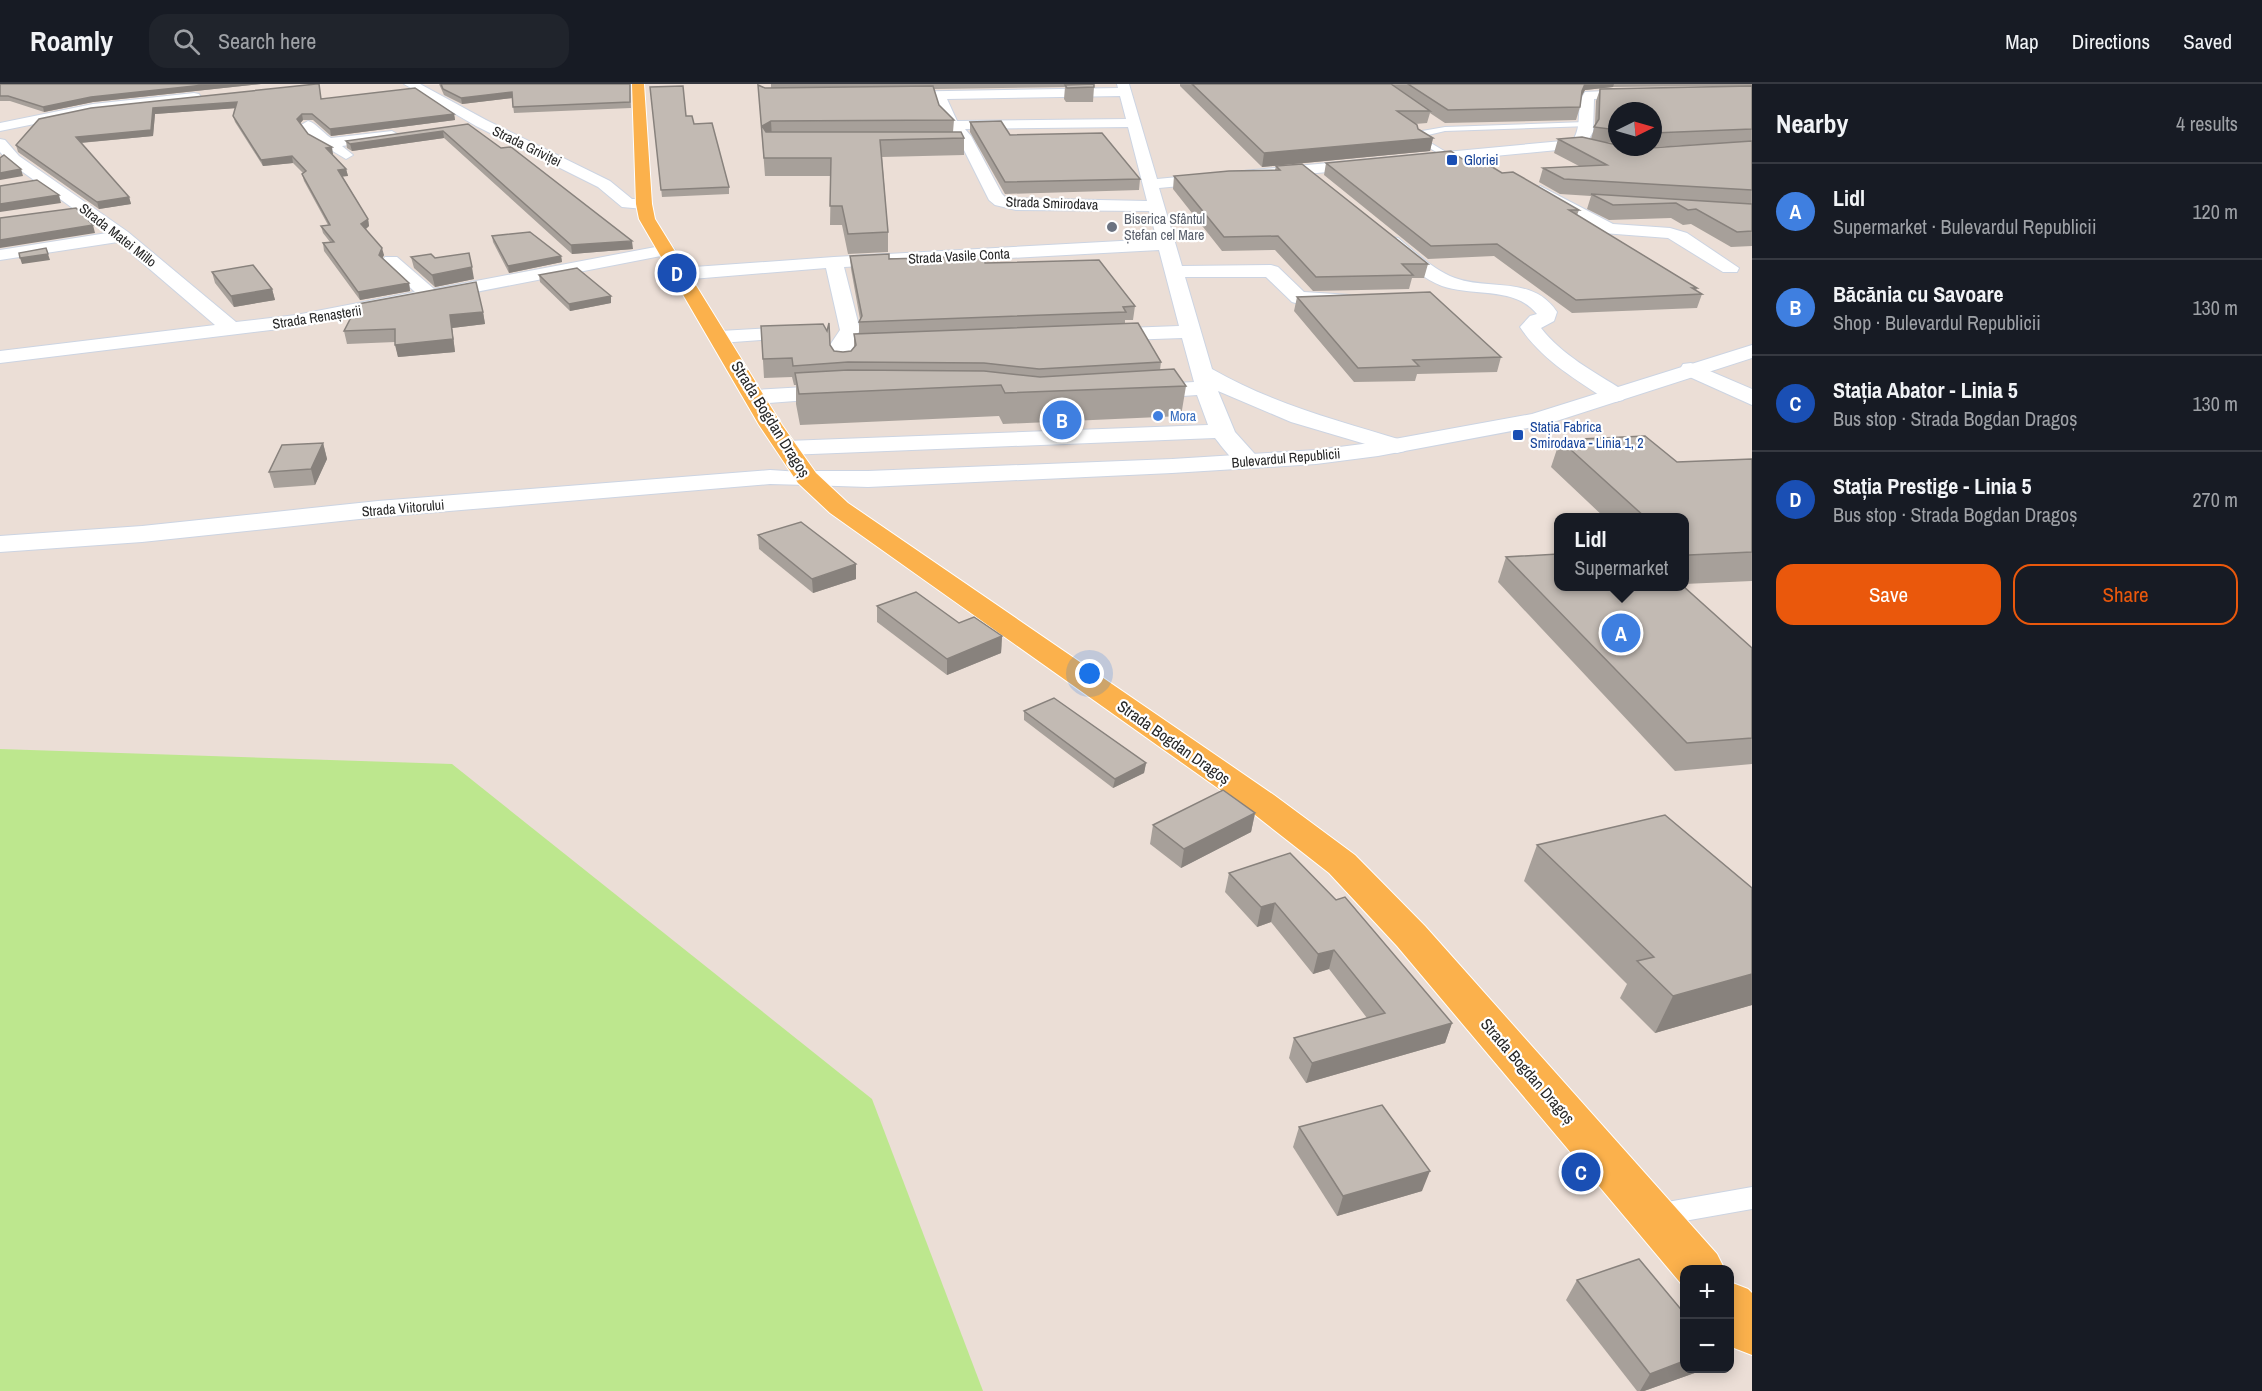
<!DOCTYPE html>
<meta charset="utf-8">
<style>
:root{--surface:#171b24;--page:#20242c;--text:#f1f3f6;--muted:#9ea1a6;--line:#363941;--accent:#ea580c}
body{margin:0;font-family:"Archivo Narrow",sans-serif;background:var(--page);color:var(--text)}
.controls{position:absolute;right:18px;bottom:18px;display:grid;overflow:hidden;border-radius:12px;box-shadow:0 3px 15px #0003}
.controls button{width:54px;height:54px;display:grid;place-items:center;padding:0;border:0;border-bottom:2px solid var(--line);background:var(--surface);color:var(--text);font:30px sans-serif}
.compass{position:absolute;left:1608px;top:18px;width:54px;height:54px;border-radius:50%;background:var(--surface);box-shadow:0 3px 15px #0003;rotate:85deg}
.you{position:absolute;left:1090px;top:590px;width:21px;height:21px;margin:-15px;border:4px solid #fff;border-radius:50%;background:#1a73e8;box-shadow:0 0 0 9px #1a73e833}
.badge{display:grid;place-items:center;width:39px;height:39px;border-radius:50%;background:var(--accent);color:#fff;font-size:20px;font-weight:700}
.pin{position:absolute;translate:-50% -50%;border:3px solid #fff;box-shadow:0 2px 6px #0006}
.popup{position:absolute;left:1554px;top:429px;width:135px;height:78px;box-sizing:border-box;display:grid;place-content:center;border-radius:12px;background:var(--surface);filter:drop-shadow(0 2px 4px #0005);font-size:20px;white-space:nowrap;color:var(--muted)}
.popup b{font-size:22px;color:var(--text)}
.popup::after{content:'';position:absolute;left:50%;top:100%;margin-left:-12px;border:12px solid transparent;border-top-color:var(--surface)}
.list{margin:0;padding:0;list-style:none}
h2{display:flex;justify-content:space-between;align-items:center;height:78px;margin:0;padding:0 24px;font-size:26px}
h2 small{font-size:20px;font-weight:400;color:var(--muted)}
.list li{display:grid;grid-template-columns:39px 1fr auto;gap:18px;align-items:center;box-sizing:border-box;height:96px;padding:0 24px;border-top:2px solid var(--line)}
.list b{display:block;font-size:22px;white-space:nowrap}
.list p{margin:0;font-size:20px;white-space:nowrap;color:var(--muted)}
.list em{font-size:20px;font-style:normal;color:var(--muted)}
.actions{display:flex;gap:12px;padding:18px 24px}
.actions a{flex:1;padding:14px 0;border:2px solid var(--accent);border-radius:18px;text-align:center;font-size:21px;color:var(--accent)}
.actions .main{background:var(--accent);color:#fff}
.icon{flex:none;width:33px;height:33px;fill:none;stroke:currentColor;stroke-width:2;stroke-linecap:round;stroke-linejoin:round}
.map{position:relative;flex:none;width:1752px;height:1307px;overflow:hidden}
header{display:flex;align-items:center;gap:36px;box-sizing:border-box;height:84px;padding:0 30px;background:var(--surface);border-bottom:2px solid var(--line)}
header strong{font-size:28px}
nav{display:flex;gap:33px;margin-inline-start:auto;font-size:21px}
.search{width:420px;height:54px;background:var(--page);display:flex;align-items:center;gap:15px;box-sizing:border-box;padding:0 21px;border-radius:18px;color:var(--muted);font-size:22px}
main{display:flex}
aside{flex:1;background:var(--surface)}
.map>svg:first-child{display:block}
.green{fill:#bde78e}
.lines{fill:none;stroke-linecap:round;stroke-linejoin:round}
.lane-casing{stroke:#ccd4e2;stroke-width:2}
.street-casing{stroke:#ccd4e2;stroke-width:2}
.secondary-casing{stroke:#ccd4e2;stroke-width:2}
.primary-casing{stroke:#fff;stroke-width:2}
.lane{fill:#fff;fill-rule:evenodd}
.street{fill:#fff;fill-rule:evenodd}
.secondary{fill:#fff;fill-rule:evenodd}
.primary{fill:#fbb14c;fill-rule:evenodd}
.wall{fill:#a7a09a;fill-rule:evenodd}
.shaded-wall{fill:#88827d}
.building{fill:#c2bab3;stroke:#88827d;stroke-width:1.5}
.transit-dot{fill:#1a4fb4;stroke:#fff;stroke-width:2}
.worship-dot{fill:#6b7280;stroke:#fff;stroke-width:2}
.shop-dot{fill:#3f7fe0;stroke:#fff;stroke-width:2}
.labels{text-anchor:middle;stroke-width:4.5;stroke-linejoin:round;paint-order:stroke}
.far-street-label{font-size:14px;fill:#272727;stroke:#fff}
.far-transit-label{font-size:14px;fill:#164399;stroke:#fff;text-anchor:start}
.far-worship-label{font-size:14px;fill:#5b616d;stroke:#fff;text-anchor:start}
.far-shop-label{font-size:14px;fill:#366cbe;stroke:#fff;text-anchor:start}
.street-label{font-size:16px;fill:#272727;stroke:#fff}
</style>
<header>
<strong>Roamly</strong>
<div class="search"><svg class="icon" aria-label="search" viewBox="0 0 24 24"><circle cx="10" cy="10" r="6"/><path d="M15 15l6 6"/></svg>Search here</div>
<nav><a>Map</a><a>Directions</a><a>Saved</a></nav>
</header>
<main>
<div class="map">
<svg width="1752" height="1307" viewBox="0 0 1752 1307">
<rect width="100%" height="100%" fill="#ebded6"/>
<path class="green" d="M0,665L452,680L872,1015L983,1307H0Z"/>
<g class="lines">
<defs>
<g id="lane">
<path d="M1586,38L1590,40L1589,42L1445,47L1428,51L1424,55L1451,71L1452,73L1448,75L1416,56L1422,47L1445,43Z"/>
<path d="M1752,1103V1125L1656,1142L1647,1139L1643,1131L1647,1123L1656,1120Z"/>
</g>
<g id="street">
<path d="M404,0H420L486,36L610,97L632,115H644L652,120L644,125L622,123L598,103L476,42Z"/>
<path d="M1117,0H1129L1157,95L1573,56C1583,41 1575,23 1585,8L1644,5L1651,9L1644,13L1594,15L1593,48L1587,58L1605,63L1607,66L1600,70L1578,64L1159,104L1182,182L1271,181L1278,183L1304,208L1350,211L1353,215L1350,219L1343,221L1299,220L1292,218L1266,193H1185L1212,285C1273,320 1339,337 1405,357L1409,362L1405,367L1397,369L1389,367L1291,338L1218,307L1235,348L1262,378L1259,383C1239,388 1227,369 1215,354L787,371L778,369L775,364L778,359L787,357L1208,341L1197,311L1139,315L1131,313L1128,308L1131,303L1139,301L1194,298L1182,254L1099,257L1092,255L1089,251L1092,247L1099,245L1179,242L1159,166L844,183L860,246L855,254L905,255L908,259L905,263L898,265L851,267L854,279L851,284L843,285L835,284L832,279L830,261L840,246L826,184L680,196L673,194L671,190L673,186L680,184L834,173L1157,155L1149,127L1016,126L995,121L989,116L958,54L941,36L934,15L891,16L884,12L891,8L1118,4ZM1120,12L1126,35L957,37L947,15ZM1128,43L1147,117L1006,114L1002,110L971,52L965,45Z"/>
<path d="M194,9L199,10L201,13L199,16L93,28L0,47V39L93,20Z"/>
<path d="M308,37C316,39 323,49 331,54L392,47L399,51L392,55L342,62L353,71L346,75L311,54L301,41Z"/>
<path d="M0,55L5,56L19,72L128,148L236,238L296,231L415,208L382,177L385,173H397L434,205L666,161L672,162L675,166L672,170L666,171L296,243L0,279V267L215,241L118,158L0,176V166L107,149L9,78L0,68Z"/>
<path d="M1540,102L1613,140L1670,144L1687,149L1739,184L1737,188H1723L1668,154L1603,149L1534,110L1532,107Z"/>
<path d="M1392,153L1398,154C1416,169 1434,186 1455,194C1491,207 1532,191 1557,228L1554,237L1541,244C1562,271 1594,288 1623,306L1626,311L1623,316L1615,318L1607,316C1574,294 1542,276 1520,243L1530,232L1537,230C1515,202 1473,213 1442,202C1421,194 1403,176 1386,162L1383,158L1386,154Z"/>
<path d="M806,242L813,244L816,248L813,252L720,259L713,257L710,253L713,249L720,247Z"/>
<path d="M1691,279L1752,305V321L1683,290L1680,285L1683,280Z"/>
<path d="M840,301L848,303L851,308L848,313L755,320L747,318L744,313L747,308L755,306Z"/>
<path d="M770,386L816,389L819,394L816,399L807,401L770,400L378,433L142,458L0,468V452L142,442L378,417Z"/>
</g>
<path id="secondary" d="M1752,261V274L1544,341L1378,372L1316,380L1172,389L868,403L807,401L798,399L795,394L798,389L807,387H868L1172,375L1316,366L1378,358L1532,330Z"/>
<g id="primary">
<path d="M632,0H644L652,120L655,135L782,341L816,389L848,419L1274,711L1355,771L1425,842L1717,1170L1725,1186H1684V1203L1683,1202L1397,862L1329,789L1250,727L830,429L798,399L759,341L639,135L636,120Z"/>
<path d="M1730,1198L1748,1205L1752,1209V1271L1734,1264L1730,1259Z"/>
</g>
</defs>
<use href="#lane" class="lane-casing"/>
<use href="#street" class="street-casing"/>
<use href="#secondary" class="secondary-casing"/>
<use href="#primary" class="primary-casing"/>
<use href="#lane" class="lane"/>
<use href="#street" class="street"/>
<use href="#secondary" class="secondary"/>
<use href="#primary" class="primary"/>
</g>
<g class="wall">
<path d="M0,0H261L93,18L44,28L10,17H0Z"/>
<path d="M439,0H630L631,24L514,29L512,14L462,20L444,11Z"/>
<path d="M771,0H1090L1094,3L1093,18H1066L1064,15L1065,3L934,5L939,21L954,36L953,48L964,54V71L882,73L888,148V168L848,170L842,141H830L831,92H765L758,1L765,4H771Z"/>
<path d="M1180,0H1752V162L1731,163L1691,140L1683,141L1671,134L1609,136L1587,125L1591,112L1560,110L1539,98L1543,84L1579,82L1554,69L1558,55H1591L1595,41L1596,17L1600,5L1733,2L1613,3L1585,6L1581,13L1580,23L1576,36L1445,39L1430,29L1427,39L1415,40L1418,45L1433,54L1430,67L1262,83L1180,2ZM1617,27H1653V63L1707,60L1650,64L1617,61L1604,58L1617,59Z"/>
<path d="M650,3L686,32L694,40L729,103V110L662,113Z"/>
<path d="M321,15L454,30L455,36L331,52L313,36H303L300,39L308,50L333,70H332L346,85L348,92H342L368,135L369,142L366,145L384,171L382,174L409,199L410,207L360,216L324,167L323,159L330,158L323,149L321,142L328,141L304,97L302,90L303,89L293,79L263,82L235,38L233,32L235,24L155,30L153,52L81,59L129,113L131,120L99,125L18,68L16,61L39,35Z"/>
<path d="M970,38L1140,95L1139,106L1005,110L970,48Z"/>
<path d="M468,40L501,64L633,165L572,170L444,54L352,67L347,64L346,57Z"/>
<path d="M1326,79L1471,81L1502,89L1579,126L1577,131L1697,204L1696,207L1702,210L1697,224L1572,229L1494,172L1428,175L1324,91Z"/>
<path d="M1276,82L1428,180L1424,194H1412L1409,205L1313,207L1275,166L1222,167L1173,105L1174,92L1275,86Z"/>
<path d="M492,152L561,172L562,178L509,189L493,158Z"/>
<path d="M850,172L985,179L1135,222L1133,236H1125V240L1161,278L1160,286L1186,302L1181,332L1003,340L999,332L800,341L796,320V301H794L792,293L764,294L761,242L830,261L834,267L843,268L851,267L854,264V250H859V238L860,235L851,185Z"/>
<path d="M411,173L435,174L474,195L435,203L414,184Z"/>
<path d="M212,188L272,205L275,216L234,223L215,199Z"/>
<path d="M539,191L611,212V219L570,227L540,198Z"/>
<path d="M1297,213L1501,273L1497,288L1417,290L1415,297L1354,298L1294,227Z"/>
<path d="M483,228L485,240L452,244L455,268L398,273L395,258L347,260L344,247Z"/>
<path d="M1560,356L1677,378L1752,375V497L1684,500V434H1605L1551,383Z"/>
<path d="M323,359L327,375L315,401L274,404L269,388Z"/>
<path d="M758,451L856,480V495L813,509L759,465Z"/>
<path d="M1506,473L1752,564V680L1675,687L1498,498Z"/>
<path d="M877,522L959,539L1002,552L1001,569L947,591L877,538Z"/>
<path d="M1024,627L1146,679L1144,689L1113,704L1024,636Z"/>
<path d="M1255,729L1251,748L1181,784L1150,760L1153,741Z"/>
<path d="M1537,761L1752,804V921L1655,949L1620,914L1627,900L1524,797Z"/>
<path d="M1290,769L1452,939L1445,959L1306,999L1289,974L1294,954L1367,934L1329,885L1313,890L1271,838L1257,843L1225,808L1229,789Z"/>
<path d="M1299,1043L1422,1107L1337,1132L1293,1063Z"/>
<path d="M1577,1196L1703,1286L1644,1307H1637L1566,1216Z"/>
</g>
<g class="shaded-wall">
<path d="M213,0H261L93,18L44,28L43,23L91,13Z"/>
<path d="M1585,0H1614L1613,3L1585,6L1578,19L1582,7Z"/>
<path d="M512,8L513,14L462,20L461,14Z"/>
<path d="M237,18L238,24L155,30L153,52L78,59L76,53L153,24Z"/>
<path d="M302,30L303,36L299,41L297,35Z"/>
<path d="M454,30L455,36L331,52L330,45Z"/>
<path d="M771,37L772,54L763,59L762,42Z"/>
<path d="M443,47L444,54L352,67L350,60Z"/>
<path d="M1433,54L1430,67L1262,83L1264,69Z"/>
<path d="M332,63L333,70L327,71L326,64Z"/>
<path d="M292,72L293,79L263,82L261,76Z"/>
<path d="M21,85L23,92L0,96V89Z"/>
<path d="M346,85L348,92L340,93L338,86Z"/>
<path d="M59,111L61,119L0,128V120Z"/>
<path d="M129,113L131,120L99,125L97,118Z"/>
<path d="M368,135L369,142L363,147L361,140Z"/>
<path d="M93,141L95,149L0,164V156Z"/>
<path d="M632,157L633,165L572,170L571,161Z"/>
<path d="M46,164L50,176L22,180L20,174Z"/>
<path d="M382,164L384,171L380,179L379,171Z"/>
<path d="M561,172L562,178L509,189L508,182Z"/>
<path d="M472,183L474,195L435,203L432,191Z"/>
<path d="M409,199L410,207L360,216L358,208Z"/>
<path d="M272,205L275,216L234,223L231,212Z"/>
<path d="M611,212V219L570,227L569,220Z"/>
<path d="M483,228L485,240L452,244L455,268L398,273L395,261L450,231Z"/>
<path d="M323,359L327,375L315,401L311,385Z"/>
<path d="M856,480V495L813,509L812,495Z"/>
<path d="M1002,552L1001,569L947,591V575Z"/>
<path d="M1146,679L1144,689L1113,704L1115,695Z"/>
<path d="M1255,729L1251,748L1181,784L1184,765Z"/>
<path d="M1275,819L1271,838L1257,843L1261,823Z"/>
<path d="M1334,866L1329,885L1313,890L1318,870Z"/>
<path d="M1752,890V921L1655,949L1673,912Z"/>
<path d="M1452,939L1445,959L1306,999L1312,979Z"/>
<path d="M1430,1087L1422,1107L1337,1132L1343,1112Z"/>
<path d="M1684,1277V1284H1704L1703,1286L1644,1307H1640L1650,1290Z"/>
</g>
<g class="building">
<path d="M0,0H213L91,13L43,23L8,12H0Z"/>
<path d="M316,0H319L321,15L415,4L454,30L330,45L312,30H302L297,35L308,50L332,63L326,64L346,85L338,86L368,135L361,140L382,164L379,171L409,199L358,208L323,159L334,158L321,142L330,141L302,90L306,87L292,72L261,76L233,32L237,18L153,24L151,46L76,53L129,113L97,118L16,61L39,35L91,24Z"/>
<path d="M441,0H630V18L513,23L512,8L461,14L443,5Z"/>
<path d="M1094,0V3L1067,4L1065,1Z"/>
<path d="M1192,0H1391L1430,27H1397L1417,41L1418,45L1433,54L1264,69Z"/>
<path d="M1408,0H1585L1582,7L1580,23L1448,26Z"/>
<path d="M758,1L765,4L933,2L939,21L954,36L771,37L762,42L766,48H961L964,54L880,56L888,148L848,150L842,122H830L831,74H764Z"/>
<path d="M683,2L686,32H692L694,40L712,39L729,103L661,106L650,3Z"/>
<path d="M1752,2V45L1653,49V27H1617V46L1594,43L1599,35L1600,5Z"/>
<path d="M1001,37L1010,51L1102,49L1140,95L1005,98L970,38Z"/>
<path d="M468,40L501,64L511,63L632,157L571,161L443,47L350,60L346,57Z"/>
<path d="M1582,53L1617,61V63L1650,64L1752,57V106L1564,95L1543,84L1607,81L1558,55Z"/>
<path d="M1451,67L1471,81H1489L1502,89L1513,88L1579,126H1569L1697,204H1692L1702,210L1576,216L1497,160L1431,162L1326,79Z"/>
<path d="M4,71L21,85L0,89V74Z"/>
<path d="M1302,80L1428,180H1402L1413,191L1316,193L1278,152L1224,153L1174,92L1229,87L1280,86L1276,82Z"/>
<path d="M37,96L59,111L0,120V102Z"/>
<path d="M1591,110L1752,120V147L1737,148L1696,125L1688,126L1676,119L1613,121Z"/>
<path d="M76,124L93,141L0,156V134Z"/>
<path d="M530,148L561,172L508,182L492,152Z"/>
<path d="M46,164L48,170L20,174L19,169Z"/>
<path d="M469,169L472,183L432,191L411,173L431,170L435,174Z"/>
<path d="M889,170V175L982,172L985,179L1099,176L1135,222L1123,223L1126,228L859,238L862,232L850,172Z"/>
<path d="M253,181L272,205L231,212L212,188Z"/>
<path d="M577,184L611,212L569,220L539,191Z"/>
<path d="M476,198L483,228L450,231L453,255L395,261V245L344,247L358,220Z"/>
<path d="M1430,208L1501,273L1413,276L1419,282L1358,284L1297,213Z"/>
<path d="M829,239L830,261L834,267L843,268L851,267L856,261L854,250L1138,239L1161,278L1039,285L984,279L848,278L793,282L792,274L763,275L761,242L823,240L827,247Z"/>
<path d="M1174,285L1186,302L1005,309L1001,301L799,310L795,289L848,286L984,287L1040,293Z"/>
<path d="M1645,352L1677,378L1752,375V468L1689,471L1684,467V434H1646L1560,356Z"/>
<path d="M323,359L311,385L269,388L282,361Z"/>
<path d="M801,438L856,480L812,495L758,451Z"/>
<path d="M1558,470V502H1683L1752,564V654L1687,659L1506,473Z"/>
<path d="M916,508L959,539L974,533L1002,552L947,575L877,522Z"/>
<path d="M1054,614L1146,679L1115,695L1024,627Z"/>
<path d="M1223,706L1255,729L1184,765L1153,741Z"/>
<path d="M1665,731L1752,804V890L1673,912L1637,877L1654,873L1537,761Z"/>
<path d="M1290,769L1336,816L1345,813L1452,939L1312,979L1294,954L1385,929L1334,866L1318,870L1275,819L1261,823L1229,789Z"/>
<path d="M1382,1021L1430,1087L1343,1112L1299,1043Z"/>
<path d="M1639,1175L1684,1229V1277L1650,1290L1577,1196Z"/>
</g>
<g class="transit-dot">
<rect x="1446" y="70" width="12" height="12" rx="3"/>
<rect x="1512" y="345" width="12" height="12" rx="3"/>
</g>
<circle class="worship-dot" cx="1112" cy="143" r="6"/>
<circle class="shop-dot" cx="1158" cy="332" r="6"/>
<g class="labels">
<g class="far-street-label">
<text transform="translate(527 62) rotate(26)" y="5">Strada Griviței</text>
<text transform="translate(1052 119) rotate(2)" y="5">Strada Smirodava</text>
<text transform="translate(118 151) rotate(38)" y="5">Strada Matei Millo</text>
<text transform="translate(959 172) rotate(-3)" y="5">Strada Vasile Conta</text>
<text transform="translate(317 233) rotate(-9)" y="5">Strada Renașterii</text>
<text transform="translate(1286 374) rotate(-5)" y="5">Bulevardul Republicii</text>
<text transform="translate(403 424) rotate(-5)" y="5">Strada Viitorului</text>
</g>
<g class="far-transit-label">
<text x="1464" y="81">Gloriei</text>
<text x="1530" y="348">Stația Fabrica<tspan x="1530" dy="16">Smirodava - Linia 1, 2</tspan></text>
</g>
<g class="far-worship-label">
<text x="1124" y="140">Biserica Sfântul<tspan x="1124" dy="16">Ștefan cel Mare</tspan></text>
</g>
<g class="far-shop-label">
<text x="1170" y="337">Mora</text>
</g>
<g class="street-label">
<text transform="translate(771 335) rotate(58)" y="6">Strada Bogdan Dragoș</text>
<text transform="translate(1174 658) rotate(35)" y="6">Strada Bogdan Dragoș</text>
<text transform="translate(1528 987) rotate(49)" y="6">Strada Bogdan Dragoș</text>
</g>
</g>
</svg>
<div class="controls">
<button>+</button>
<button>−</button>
</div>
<svg class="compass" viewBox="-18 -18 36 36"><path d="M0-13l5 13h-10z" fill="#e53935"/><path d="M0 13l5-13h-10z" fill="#9ea1a6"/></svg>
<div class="you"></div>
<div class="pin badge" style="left:1621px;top:549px;background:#3f7fe0">A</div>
<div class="popup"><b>Lidl</b>Supermarket</div>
<div class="pin badge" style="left:1062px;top:336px;background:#3f7fe0">B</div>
<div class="pin badge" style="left:1581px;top:1088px;background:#1a4fb4">C</div>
<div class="pin badge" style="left:677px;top:189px;background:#1a4fb4">D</div>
</div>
<aside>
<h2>Nearby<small>4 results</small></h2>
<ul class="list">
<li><span class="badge" style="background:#3f7fe0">A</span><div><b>Lidl</b><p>Supermarket · Bulevardul Republicii</p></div><em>120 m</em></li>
<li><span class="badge" style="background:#3f7fe0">B</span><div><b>Băcănia cu Savoare</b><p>Shop · Bulevardul Republicii</p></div><em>130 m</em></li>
<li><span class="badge" style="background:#1a4fb4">C</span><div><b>Stația Abator - Linia 5</b><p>Bus stop · Strada Bogdan Dragoș</p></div><em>130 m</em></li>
<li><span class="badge" style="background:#1a4fb4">D</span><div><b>Stația Prestige - Linia 5</b><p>Bus stop · Strada Bogdan Dragoș</p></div><em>270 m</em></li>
</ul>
<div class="actions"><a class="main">Save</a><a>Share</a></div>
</aside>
</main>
